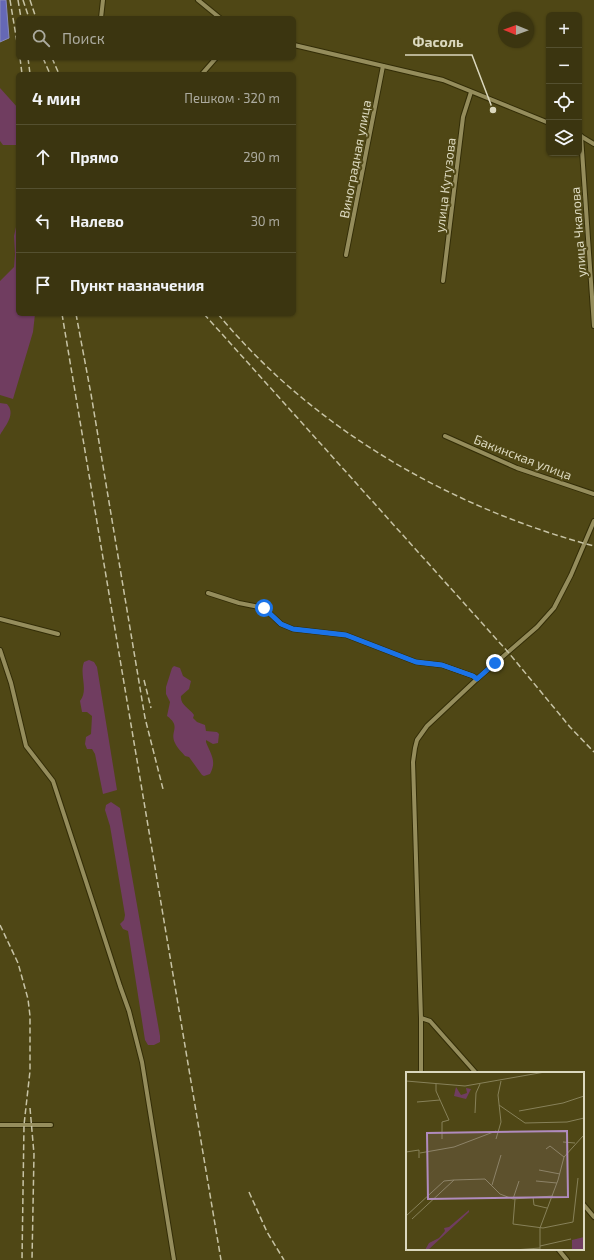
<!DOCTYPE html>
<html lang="ru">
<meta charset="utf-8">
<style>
:root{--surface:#3b3510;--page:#46401e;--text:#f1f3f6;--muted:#acab9f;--line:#545030}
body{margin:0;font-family:"Exo 2",sans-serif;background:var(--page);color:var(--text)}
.controls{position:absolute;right:12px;top:12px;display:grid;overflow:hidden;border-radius:6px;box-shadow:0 1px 3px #0004}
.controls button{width:36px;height:36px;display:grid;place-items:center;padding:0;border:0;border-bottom:1px solid var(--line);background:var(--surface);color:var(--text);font:20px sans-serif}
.compass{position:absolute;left:498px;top:12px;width:36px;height:36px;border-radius:50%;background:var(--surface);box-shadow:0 1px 3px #0004;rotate:271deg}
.stop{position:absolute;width:12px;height:12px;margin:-9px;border:3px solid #1a73e8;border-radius:50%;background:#fff}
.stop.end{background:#1a73e8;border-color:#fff;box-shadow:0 1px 4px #0008}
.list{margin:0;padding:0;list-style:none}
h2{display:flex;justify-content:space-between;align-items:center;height:52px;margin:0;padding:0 16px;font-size:17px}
h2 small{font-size:13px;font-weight:400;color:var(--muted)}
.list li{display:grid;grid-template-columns:26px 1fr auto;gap:12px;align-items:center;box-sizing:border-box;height:64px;padding:0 16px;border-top:1px solid var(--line)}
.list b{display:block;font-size:15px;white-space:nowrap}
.list em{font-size:13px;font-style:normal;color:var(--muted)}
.icon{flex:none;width:22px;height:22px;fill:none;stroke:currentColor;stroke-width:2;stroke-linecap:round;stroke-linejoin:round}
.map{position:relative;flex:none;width:594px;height:1260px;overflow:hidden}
.search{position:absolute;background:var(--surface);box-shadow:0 1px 3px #0004;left:16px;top:16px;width:280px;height:44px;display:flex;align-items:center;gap:10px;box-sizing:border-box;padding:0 14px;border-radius:6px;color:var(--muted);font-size:15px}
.panel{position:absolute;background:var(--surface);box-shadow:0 1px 3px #0004;left:16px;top:72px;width:280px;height:244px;border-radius:6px}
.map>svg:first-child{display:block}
.green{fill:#703d60}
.water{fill:#6568b5;stroke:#888ab8}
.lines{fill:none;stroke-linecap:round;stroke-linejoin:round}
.street-casing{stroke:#332d07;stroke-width:6}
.street{stroke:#958d5c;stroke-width:4}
.rail{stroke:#c7c3a5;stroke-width:1.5;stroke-dasharray:6 3;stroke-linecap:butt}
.route{stroke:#1a73e8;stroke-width:5}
.labels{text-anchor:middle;stroke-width:4;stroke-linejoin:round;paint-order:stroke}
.street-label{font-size:13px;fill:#dbd8be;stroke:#4f4715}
.inset-road{fill:none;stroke:#878159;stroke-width:1}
.view{fill:#b08bbe;fill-opacity:0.15;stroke:#b08bbe;stroke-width:2}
.inset-edge{fill:none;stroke:#dbd8be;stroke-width:2}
.leader{fill:none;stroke:#dbd8be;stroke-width:1.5}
.callout-dot{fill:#dbd8be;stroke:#4f4715;stroke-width:1.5}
.callout-label{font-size:14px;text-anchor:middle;font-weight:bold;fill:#dbd8be;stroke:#4f4715;stroke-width:4;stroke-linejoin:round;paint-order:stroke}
</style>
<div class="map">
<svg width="594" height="1260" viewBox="0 0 594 1260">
<rect width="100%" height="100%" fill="#4f4715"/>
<g class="green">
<path d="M0,88L18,108V145H3L0,141Z"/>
<path d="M18,218V314H35L33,332L13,399L0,395V281L14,267L15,254L14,236Z"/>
<path d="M0,403L7,404C16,414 6,425 0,435Z"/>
<path d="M89,660L94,662L97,667L117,790L103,794L95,754L92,749H87L85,744L86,737L91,734L92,716L87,712H82L80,701C89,690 79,675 84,662Z"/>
<path d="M174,666L180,668L183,676L191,681L189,689L181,696C180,705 189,708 194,715L193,718L197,722L205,725L206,731L217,732L219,734L218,743L213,744L206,740V742C211,755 217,761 210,774L204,776L202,775L189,757L185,756C182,752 177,748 175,743C169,731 182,727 167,716L170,702L166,694V687L172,668Z"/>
<path d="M111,802L120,808L160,1036V1042L154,1045H148L145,1040L128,931L123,929L120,924L124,920L125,915L110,826L105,810L106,805Z"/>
</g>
<path class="water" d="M0,0H6L9,38L0,42Z"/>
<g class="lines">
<defs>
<g id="street">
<path d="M198,0L220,18"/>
<path d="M101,18L103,0"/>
<path d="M294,45L443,80L549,123"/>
<path d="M202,74L216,58"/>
<path d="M579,135L594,144"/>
<path d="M581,136L594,326"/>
<path d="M346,255L383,66"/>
<path d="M443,281L463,117L471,92"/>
<path d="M445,436L517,468L594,494"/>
<path d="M208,593L239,603L264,608L281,624L293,629L346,635L416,662L442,665L473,676L477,679"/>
<path d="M0,619L58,634"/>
<path d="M0,650L11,683L26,746L53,781L95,909L120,986L129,1011L142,1062L174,1260"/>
<path d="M421,1018V1073"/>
<path d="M476,1073L430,1021L421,1018L413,762L415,748L417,740L427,726L477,679L537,627L554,608L571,575L594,521"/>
<path d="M0,1125H51"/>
<path d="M583,1204L594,1217"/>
<path d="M558,1249L567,1260"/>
</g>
</defs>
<use href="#street" class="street-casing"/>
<use href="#street" class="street"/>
<g class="rail">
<path d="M10,0L18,48"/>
<path d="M18,0L21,18"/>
<path d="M23,0L29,18"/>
<path d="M30,0L36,18"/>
<path d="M20,58L22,74"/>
<path d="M28,58L30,74"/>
<path d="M43,58L50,74"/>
<path d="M52,58L59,74"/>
<path d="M62,314L221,1260"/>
<path d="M76,314L91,394L145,718L163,789"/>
<path d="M204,314L508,652L570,727L594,752"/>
<path d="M218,314C313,429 451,508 594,546"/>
<path d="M144,680L151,708"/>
<path d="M0,925L18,963L28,999L30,1016V1071L24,1125L22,1260"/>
<path d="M30,1108L34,1154L32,1260"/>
<path d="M249,1192L267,1232L284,1260"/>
</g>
</g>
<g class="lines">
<path class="route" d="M264,608L281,624L293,629L346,635L416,662L442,665L473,676L477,679L495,663"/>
</g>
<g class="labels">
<g class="street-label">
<text transform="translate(355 159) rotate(-79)" y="5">Виноградная улица</text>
<text transform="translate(445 185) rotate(-83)" y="5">улица Кутузова</text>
<text transform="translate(578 232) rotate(-94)" y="5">улица Чкалова</text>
<text transform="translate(523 457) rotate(21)" y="5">Бакинская улица</text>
</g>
</g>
<g transform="translate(406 1072)">
<rect width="178" height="178" fill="#4f4715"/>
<path d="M50,15L55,23L61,21L60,16L65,17L60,27L48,24ZM63,138V140L22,178H19L23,171L33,166L39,159L38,156L43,155ZM178,165V177L166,178V168Z" fill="#703d60"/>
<path class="inset-road" d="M0,9L59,14L139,0M30,12V19L43,48L36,50V67M11,30L34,28M93,33L119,51L161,50L178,46M113,39L157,31L178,24M69,41L70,21L74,12M90,67L95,50L92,23L95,9M157,70L169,71M140,77L144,74L158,85M0,80L13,78V86M14,81L48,75L90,59M133,98L154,102M130,109L151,111M86,113L95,83M127,125L128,133L141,136M107,127L113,109M109,127L107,152L137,156L167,150L172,106M0,144L38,109L48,108M6,147L48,108L79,107L94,122L107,127L147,124M134,174L165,167M108,178L134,176M134,178V156L152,108L158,85L177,64"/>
<path class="view" d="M161,59L162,125L22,127L21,61Z"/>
<rect width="178" height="178" class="inset-edge"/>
</g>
<path class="leader" d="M493 110L472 55H405"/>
<circle class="callout-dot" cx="493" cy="110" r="4"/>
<g class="callout-label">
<text x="438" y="47">Фасоль</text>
</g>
</svg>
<div class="controls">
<button>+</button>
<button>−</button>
<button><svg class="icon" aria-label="locate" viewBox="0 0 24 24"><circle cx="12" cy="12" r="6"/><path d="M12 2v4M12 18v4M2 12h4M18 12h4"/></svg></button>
<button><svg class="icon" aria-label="layers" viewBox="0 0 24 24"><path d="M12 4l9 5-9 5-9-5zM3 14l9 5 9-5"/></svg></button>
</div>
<svg class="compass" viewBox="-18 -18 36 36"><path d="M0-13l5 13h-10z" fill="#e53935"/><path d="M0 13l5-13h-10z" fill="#acab9f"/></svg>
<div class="stop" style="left:264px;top:608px"></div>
<div class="stop end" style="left:495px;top:663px"></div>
<div class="search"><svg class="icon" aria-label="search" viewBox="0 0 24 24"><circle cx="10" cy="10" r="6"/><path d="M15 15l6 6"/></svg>Поиск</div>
<section class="panel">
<h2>4 мин<small>Пешком · 320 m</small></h2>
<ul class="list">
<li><svg class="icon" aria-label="ahead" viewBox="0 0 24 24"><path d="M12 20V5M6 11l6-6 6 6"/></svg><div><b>Прямо</b></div><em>290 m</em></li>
<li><svg class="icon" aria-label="left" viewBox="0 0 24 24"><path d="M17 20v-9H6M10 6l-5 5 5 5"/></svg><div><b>Налево</b></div><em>30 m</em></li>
<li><svg class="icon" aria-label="arrive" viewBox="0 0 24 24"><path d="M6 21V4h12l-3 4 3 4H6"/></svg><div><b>Пункт назначения</b></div></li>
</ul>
</section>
</div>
